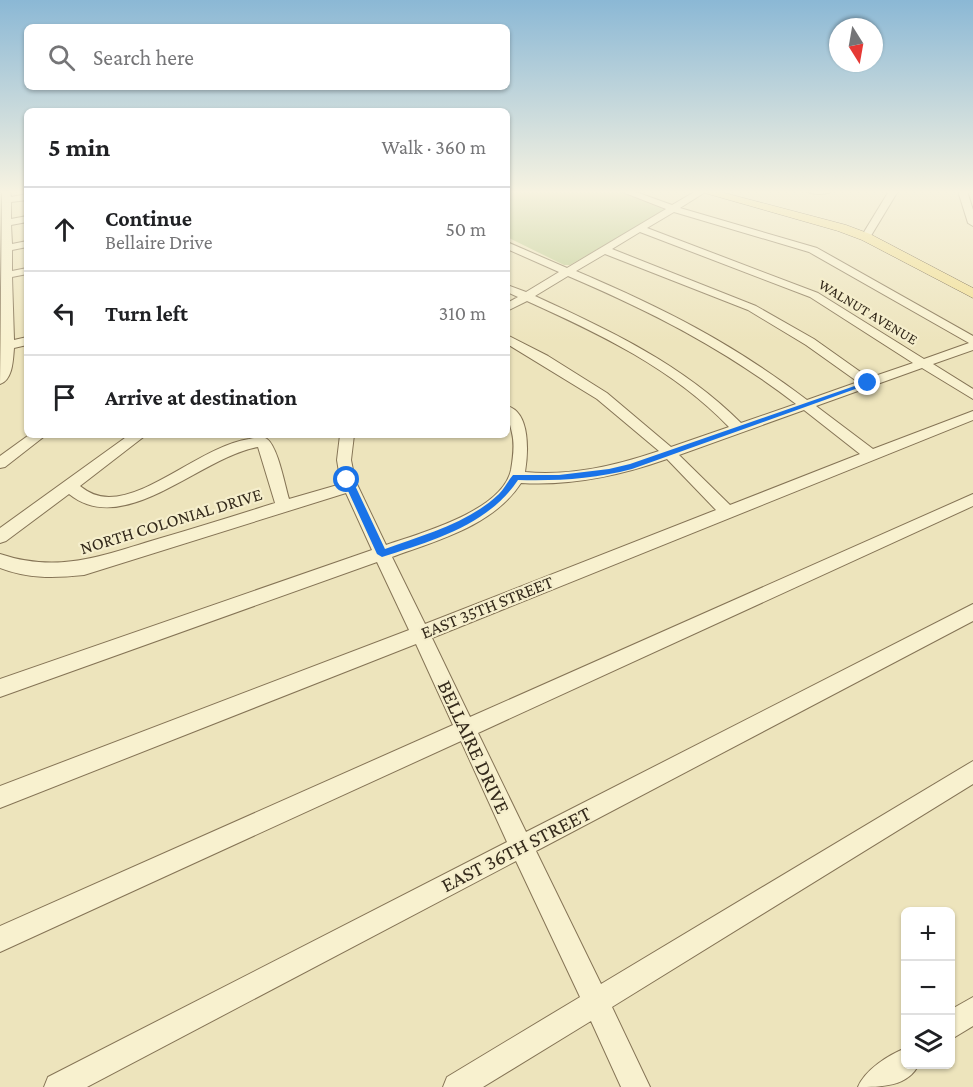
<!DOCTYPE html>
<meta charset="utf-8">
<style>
:root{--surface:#fff;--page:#f2f2f2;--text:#202124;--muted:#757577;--line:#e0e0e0}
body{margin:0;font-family:"Crimson Pro",serif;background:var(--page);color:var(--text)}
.controls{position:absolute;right:18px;bottom:18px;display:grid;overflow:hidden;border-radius:9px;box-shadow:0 2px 4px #0004}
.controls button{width:54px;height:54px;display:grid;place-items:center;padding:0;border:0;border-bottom:2px solid var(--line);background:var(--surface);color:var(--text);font:30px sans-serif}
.compass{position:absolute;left:829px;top:18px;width:54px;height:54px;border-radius:50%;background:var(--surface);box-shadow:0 2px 4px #0004;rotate:169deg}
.stop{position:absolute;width:18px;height:18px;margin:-14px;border:4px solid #1a73e8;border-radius:50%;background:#fff}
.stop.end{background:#1a73e8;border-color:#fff;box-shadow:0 2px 6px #0008}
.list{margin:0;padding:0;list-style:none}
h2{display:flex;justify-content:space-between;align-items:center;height:78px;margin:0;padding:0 24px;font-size:26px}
h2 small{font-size:20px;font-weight:400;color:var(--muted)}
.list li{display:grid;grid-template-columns:39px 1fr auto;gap:18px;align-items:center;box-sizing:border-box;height:84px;padding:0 24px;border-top:2px solid var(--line)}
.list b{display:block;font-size:22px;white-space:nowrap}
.list p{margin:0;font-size:20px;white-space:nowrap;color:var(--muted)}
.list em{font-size:20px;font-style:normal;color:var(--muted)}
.icon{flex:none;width:33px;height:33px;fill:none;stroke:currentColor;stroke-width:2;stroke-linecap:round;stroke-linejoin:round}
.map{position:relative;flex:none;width:973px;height:1087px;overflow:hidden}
.search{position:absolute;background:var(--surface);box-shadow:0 2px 4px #0004;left:24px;top:24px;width:486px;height:66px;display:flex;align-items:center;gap:15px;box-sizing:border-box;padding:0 21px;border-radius:9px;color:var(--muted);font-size:22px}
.panel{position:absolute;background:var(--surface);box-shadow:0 2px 4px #0004;left:24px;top:108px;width:486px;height:330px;border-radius:9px}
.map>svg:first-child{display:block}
.green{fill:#bdcb91}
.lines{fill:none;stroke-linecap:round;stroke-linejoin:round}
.minor-casing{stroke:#857456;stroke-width:2}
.major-casing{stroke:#52412b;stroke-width:1}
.minor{fill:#f8f1cf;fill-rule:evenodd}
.major{fill:#f2df93;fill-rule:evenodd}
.route{fill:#1a73e8}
.labels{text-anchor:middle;stroke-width:4.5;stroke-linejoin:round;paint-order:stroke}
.far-street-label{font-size:15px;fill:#342a1b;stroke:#f5eecc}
.street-label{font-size:18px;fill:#342a1b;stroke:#f5eecc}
.near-street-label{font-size:21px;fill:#342a1b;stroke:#f5eecc}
</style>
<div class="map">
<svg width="973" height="1087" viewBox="0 0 973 1087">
<rect width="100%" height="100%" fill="#ede4bc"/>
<path class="green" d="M507,191H618L665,210L570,265H564L507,237Z"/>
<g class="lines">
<defs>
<g id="minor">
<path d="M2,191H10L11,197L27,194V200L11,202V219L27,216V222L11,225L12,244L27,241V247L12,250V271L27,268V274L12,277L14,340L27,337V345L14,348C13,359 13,380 0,384Z"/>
<path d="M620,191H633L672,205L696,191H707L680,208L817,248L973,336V350L933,364L973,389V399L922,368L816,406L873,449L973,411V420L432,638L470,717L973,494V506L478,733L526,832L973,604V621L536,851L601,984L973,761V784L612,1007L650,1087H621L591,1021L483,1087H443L447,1077L580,997L516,861L87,1087H44L48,1077L507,842L461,741L0,952V926L453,725L416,644L0,808V786L409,630L377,562L0,697V679L372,550L346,493L84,575C55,578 28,579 0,568V554C60,574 103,555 161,538C199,527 237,515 275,503L258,447C200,457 125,539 69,494L6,541L0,543V528L129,435H146L80,486C89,493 97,497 109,497C151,497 203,446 249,439C254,438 263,436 267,439C278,447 285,486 289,499L341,484L337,460L340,435H354L351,460L355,480L386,545C421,533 502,511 511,470C513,458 515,445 512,433C510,423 507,416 507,406C531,412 528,454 525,472C571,476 615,466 659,451L597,399L507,344V335L548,356L607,393L671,447L729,427C672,368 600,334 527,301L507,311V303L518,297L507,292V285L526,292L559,272L507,249V242L567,268L666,209ZM674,212L809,252L969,343L924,359L818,293L647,228ZM640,232L810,297L913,363L869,378L814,339L756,306L612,249ZM605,254L748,310L806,345L858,382L807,400C732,343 663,308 576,271ZM568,276C652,312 723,348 796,404L741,423C682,364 609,330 535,296ZM804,410L860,454L730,505L679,455ZM667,459L716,510L425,624L392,557C438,540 493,526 521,483C571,486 619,476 667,459Z"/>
<path d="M806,191H832C826,195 812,195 806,191Z"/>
<path d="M889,191H898L869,239H863L861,237Z"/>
<path d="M958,191H967L973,210V226L968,223Z"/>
<path d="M29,435H46L5,467L0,468V456Z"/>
<path d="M973,997V1026L950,1040V1010Z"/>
<path d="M906,1048V1064H919C908,1087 881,1087 858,1087C865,1070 888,1055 906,1048Z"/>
</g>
<path id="major" d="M698,191H717L846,225L870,234L973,288V298L862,240L838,231Z"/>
</defs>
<use href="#minor" class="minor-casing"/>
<use href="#major" class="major-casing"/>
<use href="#minor" class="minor"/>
<use href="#major" class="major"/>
</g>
<linearGradient id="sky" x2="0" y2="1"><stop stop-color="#8bb8d5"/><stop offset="0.56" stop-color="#f7f3e1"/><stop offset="1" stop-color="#f7f3e1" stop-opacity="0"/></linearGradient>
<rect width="973" height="343" fill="url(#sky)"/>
<path class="route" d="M866,382L872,383L632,469C594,479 558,481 518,480C488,525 432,541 382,557L377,554L343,480L351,477L385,549C423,535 469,523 499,494C504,489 508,481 513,475H559L609,469L630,464Z"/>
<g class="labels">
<g class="far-street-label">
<text transform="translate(868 312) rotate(31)" y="5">WALNUT AVENUE</text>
</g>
<g class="street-label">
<text transform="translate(171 521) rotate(-17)" y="6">NORTH COLONIAL DRIVE</text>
<text transform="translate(487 607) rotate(-22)" y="6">EAST 35TH STREET</text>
</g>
<g class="near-street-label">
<text transform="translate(474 747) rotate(65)" y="7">BELLAIRE DRIVE</text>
<text transform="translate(516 849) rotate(-27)" y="7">EAST 36TH STREET</text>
</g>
</g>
</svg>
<div class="controls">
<button>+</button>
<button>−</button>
<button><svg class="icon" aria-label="layers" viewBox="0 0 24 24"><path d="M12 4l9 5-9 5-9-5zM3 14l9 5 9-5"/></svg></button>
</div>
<svg class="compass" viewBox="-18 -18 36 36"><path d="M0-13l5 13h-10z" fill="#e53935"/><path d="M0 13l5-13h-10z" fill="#757577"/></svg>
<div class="stop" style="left:347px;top:480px"></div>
<div class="stop end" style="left:868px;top:383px"></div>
<div class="search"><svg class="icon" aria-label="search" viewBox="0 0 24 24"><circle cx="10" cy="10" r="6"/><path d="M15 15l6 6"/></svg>Search here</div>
<section class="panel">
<h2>5 min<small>Walk · 360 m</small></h2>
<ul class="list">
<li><svg class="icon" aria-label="ahead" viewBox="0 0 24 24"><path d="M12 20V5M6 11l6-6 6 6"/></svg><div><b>Continue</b><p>Bellaire Drive</p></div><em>50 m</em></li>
<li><svg class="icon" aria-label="left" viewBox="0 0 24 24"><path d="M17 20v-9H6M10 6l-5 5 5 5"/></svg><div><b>Turn left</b></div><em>310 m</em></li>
<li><svg class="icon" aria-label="arrive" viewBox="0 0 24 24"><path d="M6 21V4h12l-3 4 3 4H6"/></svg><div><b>Arrive at destination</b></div></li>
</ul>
</section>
</div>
